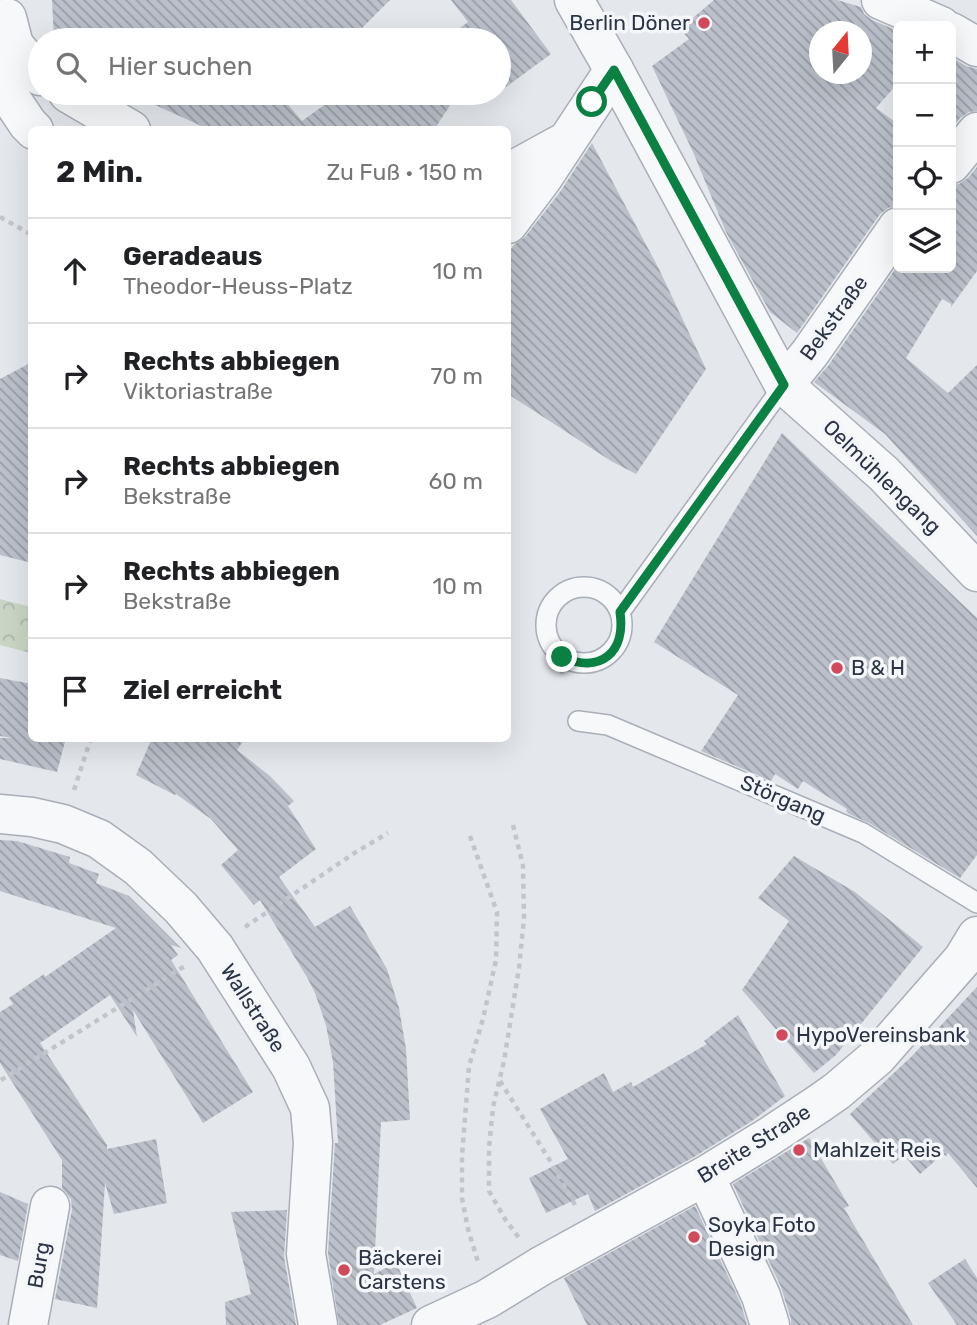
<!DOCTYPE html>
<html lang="de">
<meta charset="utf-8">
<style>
:root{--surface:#fff;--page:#f2f2f2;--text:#202124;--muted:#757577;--line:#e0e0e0}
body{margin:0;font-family:Rubik,sans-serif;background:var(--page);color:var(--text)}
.controls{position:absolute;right:21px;top:21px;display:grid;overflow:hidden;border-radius:10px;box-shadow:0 7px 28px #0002}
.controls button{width:63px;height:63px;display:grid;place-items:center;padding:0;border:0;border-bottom:2px solid var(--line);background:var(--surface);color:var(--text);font:35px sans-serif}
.compass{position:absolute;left:809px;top:21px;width:63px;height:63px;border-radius:50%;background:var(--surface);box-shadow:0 7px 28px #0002;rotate:18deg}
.stop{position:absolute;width:21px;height:21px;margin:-16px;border:5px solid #0b8043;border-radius:50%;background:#fff}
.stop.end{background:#0b8043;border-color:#fff;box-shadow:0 2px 7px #0008}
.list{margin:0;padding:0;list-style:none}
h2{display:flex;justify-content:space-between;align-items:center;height:91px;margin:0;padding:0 28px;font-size:30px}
h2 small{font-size:23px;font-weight:400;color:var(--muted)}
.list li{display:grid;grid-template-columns:46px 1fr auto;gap:21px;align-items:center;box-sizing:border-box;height:105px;padding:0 28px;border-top:2px solid var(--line)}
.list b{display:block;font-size:26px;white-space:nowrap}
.list p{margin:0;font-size:23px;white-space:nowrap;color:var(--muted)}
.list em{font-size:23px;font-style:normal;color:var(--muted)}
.icon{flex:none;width:38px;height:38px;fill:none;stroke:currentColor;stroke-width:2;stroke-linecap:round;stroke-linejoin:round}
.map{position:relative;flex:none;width:977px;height:1325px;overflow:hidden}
.search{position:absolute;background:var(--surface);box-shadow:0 7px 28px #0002;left:28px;top:28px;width:483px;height:77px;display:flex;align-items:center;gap:18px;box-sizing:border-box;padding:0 24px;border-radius:38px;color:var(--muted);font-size:26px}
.panel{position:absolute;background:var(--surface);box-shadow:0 7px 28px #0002;left:28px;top:126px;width:483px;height:616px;border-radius:10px}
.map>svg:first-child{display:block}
.forest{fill:url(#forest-crowns)}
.building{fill:url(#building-back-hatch);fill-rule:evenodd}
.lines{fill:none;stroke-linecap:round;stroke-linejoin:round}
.lane-casing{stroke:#a9aeb7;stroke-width:22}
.street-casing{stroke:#a9aeb7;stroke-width:41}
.path{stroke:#c2c5cb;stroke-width:4.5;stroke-dasharray:5 5;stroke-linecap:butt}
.lane{stroke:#f7f8fa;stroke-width:19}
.street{stroke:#f7f8fa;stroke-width:38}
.route{stroke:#0b8043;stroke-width:9}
.poi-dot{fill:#d1495b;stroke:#f4f6f9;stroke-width:2.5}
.labels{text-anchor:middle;stroke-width:7;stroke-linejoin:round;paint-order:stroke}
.poi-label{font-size:21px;fill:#2b3445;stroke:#f4f6f9;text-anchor:start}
.street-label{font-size:21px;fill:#2b3445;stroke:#f4f6f9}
</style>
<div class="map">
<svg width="977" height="1325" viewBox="0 0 977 1325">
<defs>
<pattern id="forest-crowns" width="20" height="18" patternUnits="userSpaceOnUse" patternTransform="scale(1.75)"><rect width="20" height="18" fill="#c9d6c5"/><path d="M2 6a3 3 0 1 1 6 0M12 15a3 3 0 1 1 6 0" fill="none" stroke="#adb8ab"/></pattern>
<pattern id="building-back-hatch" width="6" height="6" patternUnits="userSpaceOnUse" patternTransform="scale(1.75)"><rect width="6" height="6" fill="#bbc0ca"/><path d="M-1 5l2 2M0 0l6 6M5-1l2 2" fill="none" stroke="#989da6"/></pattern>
</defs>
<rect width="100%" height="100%" fill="#e4e7ec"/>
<path class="forest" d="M0,599L31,607V653L0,645Z"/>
<g class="building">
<path d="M52,0H390L350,40H54Z"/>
<path d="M451,0H511L551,54L499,92V40H444L468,22Z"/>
<path d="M714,0H837L861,7L864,14L872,20L898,31V83L876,108L898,124V205L888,208L880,214L797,333L770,312L726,232L693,152L652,66L689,39L680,29ZM820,32H862V74H820Z"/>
<path d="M951,57L966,66L977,69V111L969,112L960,118L951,130Z"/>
<path d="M129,93H278L302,121L341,93H458L434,130H210Z"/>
<path d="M592,143L659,269L706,369L636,474L611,461L508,394V253L514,245L525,237L560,192Z"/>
<path d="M977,167V271L951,307V304L942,299L906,358L948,393L977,365V536L885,434L814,382L828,366L898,265V268H951V185L959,184L968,178Z"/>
<path d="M32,362V563L0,555V379Z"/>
<path d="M782,433L977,618V855L960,878L869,823L849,814L846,811L847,809L803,781L798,789L775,774L771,781L701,751L738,695L654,642Z"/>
<path d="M0,678L32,684V738H66L57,772L0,759V738H12L0,736Z"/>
<path d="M152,738H245L237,750L270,776L294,801L288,806L316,849L279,877L315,927L350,906L387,969L399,1008L406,1049L410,1120L381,1122L374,1274L396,1263L417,1308L380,1325H339L328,1253L335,1143H338L333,1062L326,1025L315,993L308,979L260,900L254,905L221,865L238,850L211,819L176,794L175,795L136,775Z"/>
<path d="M0,840L17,841L70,857L69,863L99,874L96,883L129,896L181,948L171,945L178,955L171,960L253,1092L203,1123L133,1010L137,1037L110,995L40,1043L107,1145V1149L156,1139L167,1203L114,1214L105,1183L97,1308L55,1299L72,1210L71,1199L62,1188V1160L0,1063V1012L13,1004L9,998L44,974L45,977L116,928L0,891Z"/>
<path d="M794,856L855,892L923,947L836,1055L814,1073L742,990L789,921L758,898Z"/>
<path d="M977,987V1188L948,1153L946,1156L943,1154L920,1174L904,1155L893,1164L850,1114L912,1056Z"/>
<path d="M738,1015L785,1096L752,1121L694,1157L595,1211L588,1194L546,1213L529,1178L568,1159L540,1109L604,1073L613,1092L631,1082L633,1087L707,1044L704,1041Z"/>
<path d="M809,1138L849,1206L844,1208L913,1325H791V1319L781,1287L733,1184Z"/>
<path d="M0,1192L28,1204L18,1261L0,1255Z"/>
<path d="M695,1206L741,1304L747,1325H587L564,1278Z"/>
<path d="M287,1210L284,1257L296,1325H226L225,1302L251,1294L231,1212Z"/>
<path d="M965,1259L977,1278V1325H957L928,1283Z"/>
</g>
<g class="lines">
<defs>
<g id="lane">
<circle cx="584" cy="625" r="38"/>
<path d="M620,612L784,385"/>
<path d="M578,721L608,725L863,833L977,903"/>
</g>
<g id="street">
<path d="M574,0L614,70L784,385L884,474L977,572"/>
<path d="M881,0L941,26"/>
<path d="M7,18L14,45L40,76"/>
<path d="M951,32L977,47"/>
<path d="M0,71L1,84L28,124L34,130"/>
<path d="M68,93L131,130"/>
<path d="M951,164L977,132"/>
<path d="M508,173L561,144"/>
<path d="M508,224L542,179L614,70"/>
<path d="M784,385L810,353L898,227"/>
<path d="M0,814L32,817L63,824L99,839L138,867L181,908L215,948L291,1067L310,1108L313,1143L306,1254L318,1325"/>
<path d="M705,1176L761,1296L770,1325"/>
<path d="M28,1325L50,1206"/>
<path d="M431,1325L487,1299L541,1266L705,1176L767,1138L817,1105L837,1091L877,1057L963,959L977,936"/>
</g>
</defs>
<use href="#lane" class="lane-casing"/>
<use href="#street" class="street-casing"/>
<g class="path">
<path d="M0,217L32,235"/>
<path d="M560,673L574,663"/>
<path d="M74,790L91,738"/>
<path d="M513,825L523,866L524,918L519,968L504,1061L493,1107L489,1148V1191L505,1219L519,1238"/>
<path d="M470,836L497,912L496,960L483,1019L469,1066L462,1156V1198L468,1229L478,1262"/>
<path d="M245,927L356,852L388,833"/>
<path d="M1,1080L185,966"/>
<path d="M500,1081L549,1159L575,1205"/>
</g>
<use href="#lane" class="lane"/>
<use href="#street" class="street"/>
</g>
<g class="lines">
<path class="route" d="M562,657C600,674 626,653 620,612L784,385L614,70L592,102"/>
</g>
<g class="poi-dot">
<circle cx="704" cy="23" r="7"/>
<circle cx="837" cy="668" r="7"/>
<circle cx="782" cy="1035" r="7"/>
<circle cx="799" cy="1150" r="7"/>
<circle cx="694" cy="1237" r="7"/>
<circle cx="344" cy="1270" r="7"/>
</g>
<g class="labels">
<g class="poi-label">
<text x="690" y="30" text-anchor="end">Berlin Döner</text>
<text x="851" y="675">B &amp; H</text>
<text x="796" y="1042">HypoVereinsbank</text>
<text x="813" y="1157">Mahlzeit Reis</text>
<text x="708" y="1232">Soyka Foto<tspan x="708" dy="24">Design</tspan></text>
<text x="358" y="1265">Bäckerei<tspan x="358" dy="24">Carstens</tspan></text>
</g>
<g class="street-label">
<text transform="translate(834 318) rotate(-54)" y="7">Bekstraße</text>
<text transform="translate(882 477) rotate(44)" y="7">Oelmühlengang</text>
<text transform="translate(783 799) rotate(23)" y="7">Störgang</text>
<text transform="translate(253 1008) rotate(57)" y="7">Wallstraße</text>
<text transform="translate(754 1144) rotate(-32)" y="7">Breite Straße</text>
<text transform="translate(39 1265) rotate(-80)" y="7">Burg</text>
</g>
</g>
</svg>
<div class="controls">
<button>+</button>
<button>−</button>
<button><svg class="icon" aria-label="locate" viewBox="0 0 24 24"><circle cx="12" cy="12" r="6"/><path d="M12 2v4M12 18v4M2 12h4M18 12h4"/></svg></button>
<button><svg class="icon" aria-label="layers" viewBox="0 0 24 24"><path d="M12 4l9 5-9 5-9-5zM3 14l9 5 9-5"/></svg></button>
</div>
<svg class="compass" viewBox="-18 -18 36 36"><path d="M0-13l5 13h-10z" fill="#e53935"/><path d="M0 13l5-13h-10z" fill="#757577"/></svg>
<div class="stop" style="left:592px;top:102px"></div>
<div class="stop end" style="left:562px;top:657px"></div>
<div class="search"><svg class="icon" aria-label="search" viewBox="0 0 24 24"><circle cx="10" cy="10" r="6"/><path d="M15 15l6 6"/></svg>Hier suchen</div>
<section class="panel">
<h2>2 Min.<small>Zu Fuß · 150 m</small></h2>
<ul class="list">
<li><svg class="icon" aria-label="ahead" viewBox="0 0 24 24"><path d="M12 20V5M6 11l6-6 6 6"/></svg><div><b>Geradeaus</b><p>Theodor-Heuss-Platz</p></div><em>10 m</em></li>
<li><svg class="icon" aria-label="right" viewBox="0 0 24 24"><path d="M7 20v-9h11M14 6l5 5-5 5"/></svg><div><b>Rechts abbiegen</b><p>Viktoriastraße</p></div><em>70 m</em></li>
<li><svg class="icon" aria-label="right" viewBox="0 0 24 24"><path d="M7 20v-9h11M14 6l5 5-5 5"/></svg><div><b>Rechts abbiegen</b><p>Bekstraße</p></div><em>60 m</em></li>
<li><svg class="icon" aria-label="right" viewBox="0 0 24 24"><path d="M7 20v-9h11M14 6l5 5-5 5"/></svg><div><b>Rechts abbiegen</b><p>Bekstraße</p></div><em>10 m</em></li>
<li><svg class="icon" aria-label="arrive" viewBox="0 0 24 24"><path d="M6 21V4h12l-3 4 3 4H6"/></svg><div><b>Ziel erreicht</b></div></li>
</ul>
</section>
</div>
